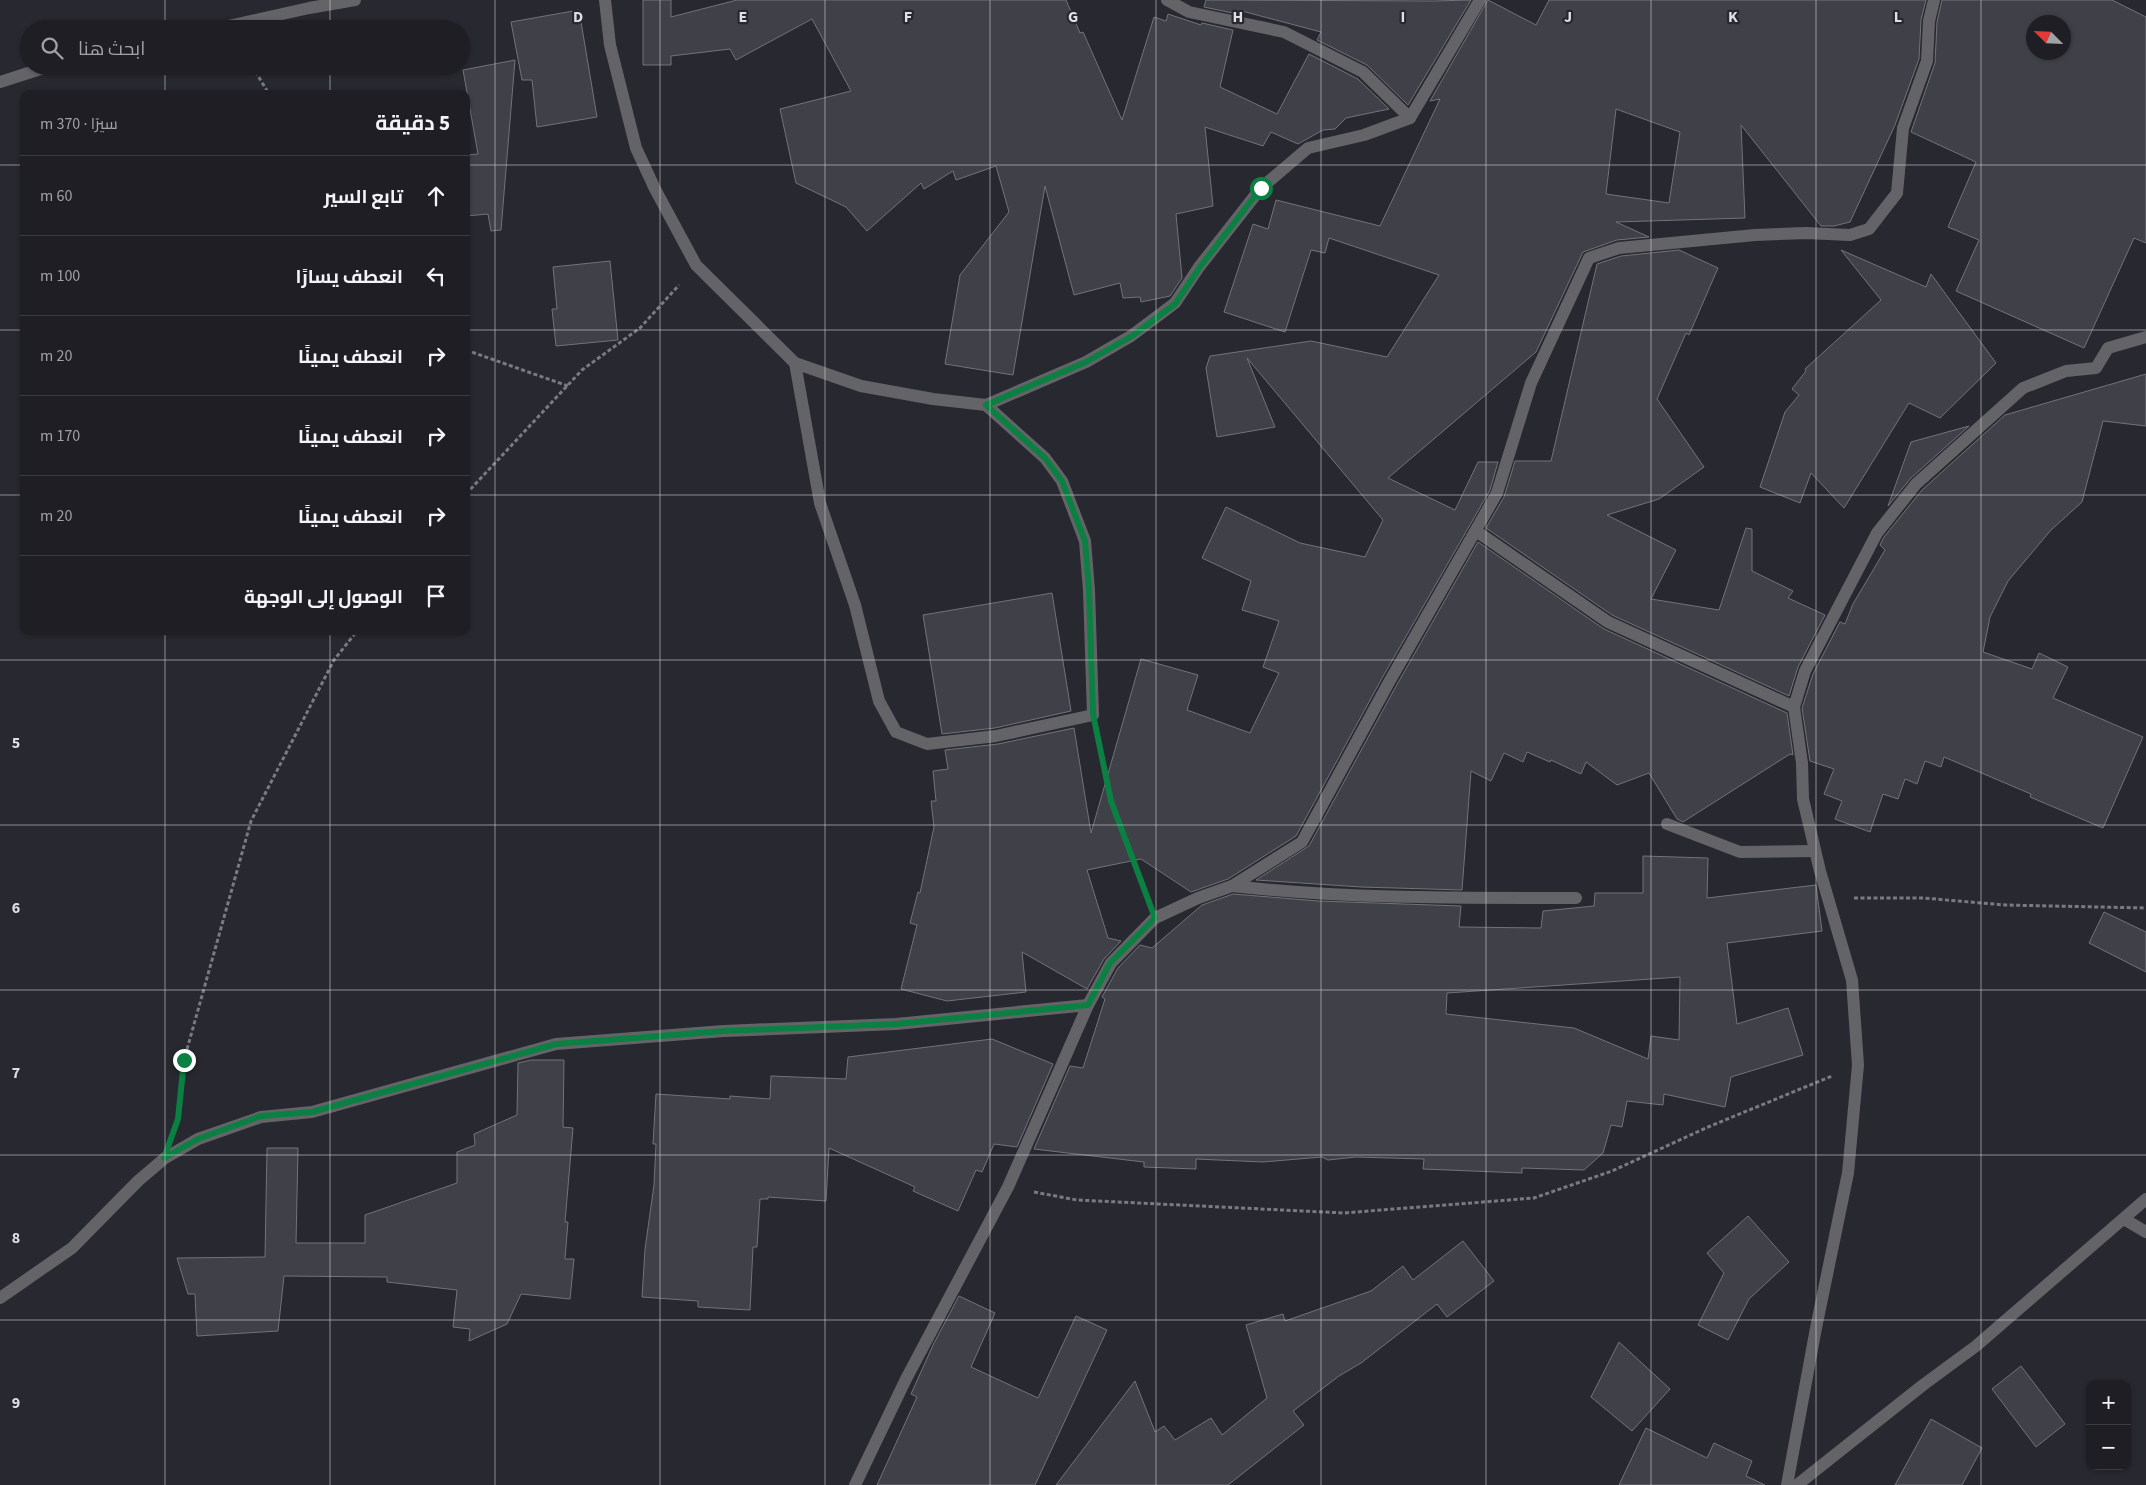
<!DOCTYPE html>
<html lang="ar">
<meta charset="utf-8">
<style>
:root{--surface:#1e1e24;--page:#2b2b31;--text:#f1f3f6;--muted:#a1a2a6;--line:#3c3c41}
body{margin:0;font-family:"Source Sans 3",Cairo,sans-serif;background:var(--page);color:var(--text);direction:rtl}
.controls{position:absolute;right:15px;bottom:15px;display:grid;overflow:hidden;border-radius:10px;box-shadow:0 1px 4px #0004}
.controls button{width:45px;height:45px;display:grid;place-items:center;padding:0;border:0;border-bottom:1px solid var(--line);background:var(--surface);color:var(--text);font:25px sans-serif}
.compass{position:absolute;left:2026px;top:15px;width:45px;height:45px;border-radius:50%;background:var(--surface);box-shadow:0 1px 4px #0004;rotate:294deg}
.stop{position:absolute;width:15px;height:15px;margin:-11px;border:4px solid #0b8043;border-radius:50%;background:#fff}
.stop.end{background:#0b8043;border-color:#fff;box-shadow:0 1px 5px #0008}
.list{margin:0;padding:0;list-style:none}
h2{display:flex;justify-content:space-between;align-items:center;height:65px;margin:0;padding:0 20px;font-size:21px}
h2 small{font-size:16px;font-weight:400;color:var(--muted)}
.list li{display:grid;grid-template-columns:32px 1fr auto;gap:15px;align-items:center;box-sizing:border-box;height:80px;padding:0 20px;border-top:1px solid var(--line)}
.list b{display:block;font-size:19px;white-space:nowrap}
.list em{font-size:16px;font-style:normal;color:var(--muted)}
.icon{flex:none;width:28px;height:28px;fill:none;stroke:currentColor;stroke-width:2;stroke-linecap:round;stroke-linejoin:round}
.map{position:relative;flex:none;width:2146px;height:1485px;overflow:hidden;direction:ltr}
.search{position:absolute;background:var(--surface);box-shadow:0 1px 4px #0004;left:20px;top:20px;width:450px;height:55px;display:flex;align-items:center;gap:12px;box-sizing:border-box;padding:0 18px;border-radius:28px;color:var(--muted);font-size:19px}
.panel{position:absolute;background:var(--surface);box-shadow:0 1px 4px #0004;left:20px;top:90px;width:450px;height:545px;border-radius:10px;direction:rtl}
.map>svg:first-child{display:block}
.building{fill:#404048;stroke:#72727b;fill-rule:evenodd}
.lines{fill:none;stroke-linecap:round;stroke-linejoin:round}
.path{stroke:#7a7a81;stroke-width:3;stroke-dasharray:4 2.5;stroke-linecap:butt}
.lane{stroke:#646468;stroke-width:12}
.street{stroke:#646468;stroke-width:12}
.route{stroke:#0b8043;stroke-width:6}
.grid{fill:none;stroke:#dedee3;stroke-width:1;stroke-opacity:0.55}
.grid-label{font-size:16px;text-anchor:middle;font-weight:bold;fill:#dedee3;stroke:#282830;stroke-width:4.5;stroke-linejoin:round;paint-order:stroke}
</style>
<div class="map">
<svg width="2146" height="1485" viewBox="0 0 2146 1485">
<rect width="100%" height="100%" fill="#282830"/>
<g class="building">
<path d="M643,0H671V17L737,0H1066L1080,33L1083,32L1122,120L1154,17L1166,21L1168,14L1201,25L1202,23L1233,30L1220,87L1277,114L1309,54L1358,79L1389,109L1346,118L1335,129L1323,130L1298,144L1271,132L1263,146L1205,127L1213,206L1176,214L1182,278L1170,296L1141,302L1140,297L1123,298L1120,283L1074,295L1045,186L1013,375L945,364L960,275L1009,212L996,166L956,180L953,171L924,189L921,183L867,231L846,207L796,183L780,109L851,91L812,19L736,60L730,49L671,56V65H643Z"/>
<path d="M1206,0L1434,1L1471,0L1408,105L1367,65L1317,40L1321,32L1238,10L1237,14L1204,7Z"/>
<path d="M1488,0L1536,25L1549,0H1926L1921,20L1919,59L1895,125L1850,222L1834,226H1821L1741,125L1745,218L1616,222L1649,237L1617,240L1583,252L1536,352L1388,478L1455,510L1478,462H1498L1490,490L1381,680L1296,836L1228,879L1191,892L1141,859L1087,870L1108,938L1121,941L1104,959L1087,989L1022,952L1026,992L947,1001L901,989L917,925L910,923L918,892L920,893L934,827L931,801H936L933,771L948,769L945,750L998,744L1074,728L1091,833L1141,659L1198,675L1187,710L1250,733L1279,673L1263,667L1279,621L1242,610L1251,581L1202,558L1226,507L1300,543L1365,557L1383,520L1247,358L1275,427L1217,437L1206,368L1210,356L1311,341L1387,357L1439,275L1329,238L1325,253L1311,250L1285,332L1224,312L1253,224L1268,229L1276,200L1380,226L1440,99L1430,101ZM1616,109L1680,132L1669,203L1606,194Z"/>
<path d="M1942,0H2112L2146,17V243L2134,238L2084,348L1956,291L1979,240L1948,227L1976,162L1911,132L1935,63L1937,22ZM2034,22H2064V52H2034Z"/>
<path d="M579,10L597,117L537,127L532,80H522L511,22Z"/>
<path d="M515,60L501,230L491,231L488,214L466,216V155L478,154L463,70Z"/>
<path d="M1679,250L1718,268L1689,335L1686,333L1657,399L1704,467L1659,499L1607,515L1676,550L1651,599L1719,610L1746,528L1752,529V571L1793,591L1788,598L1825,615L1798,667L1789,696L1612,615L1486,528L1504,497L1515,461H1551L1597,264L1621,256Z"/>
<path d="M1841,250L1926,287L1931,274L1996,363L1940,418L1909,403L1844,508L1811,473L1800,503L1760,487L1785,412L1799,395L1792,389L1806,371L1805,369L1881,300Z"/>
<path d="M610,261L618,340L556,346L552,309H557L553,267Z"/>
<path d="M2146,374V426L2103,421L2082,502L2051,530L2008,581L1990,617L1983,652L2032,669L2039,653L2068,667L2053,698L2143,737L2103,828L2030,797L2031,794L1944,757L1941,767L1925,761L1917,784L1905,779L1898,799L1883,794L1870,832L1835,819L1842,801L1824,794L1834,769L1810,761L1802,708L1813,674L1840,622L1845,624L1853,604L1885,550L1880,545L1884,537L1922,490L2005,415Z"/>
<path d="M1969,426L1911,478L1888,506L1911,442Z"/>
<path d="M1478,542L1604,629L1787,713L1793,755L1790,754L1683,822L1677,819L1649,773L1617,785L1586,762L1581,774L1551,760L1550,762L1527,752L1523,762L1504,753L1491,781L1471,771L1462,890L1361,887L1256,880L1309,846L1395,688Z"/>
<path d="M1052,593L1071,711L995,728L942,734L923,615Z"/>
<path d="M1643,856L1708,858L1707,898L1816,885L1822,931L1727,943L1737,1024L1788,1008L1803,1055L1731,1077L1725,1107L1664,1094L1663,1105L1627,1101L1622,1127L1611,1125L1603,1153L1584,1170L1522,1168V1173L1423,1169L1424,1159L1356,1157L1328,1160L1322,1157L1263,1162L1196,1159V1169L1144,1167V1162L1034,1149L1070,1066L1083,1068L1105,999L1102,997L1118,968L1140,945L1152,948L1202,905L1233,894L1318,901L1461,906L1459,927L1541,928L1543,911L1594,906L1595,893H1643ZM1680,977L1679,1040L1651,1036L1648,1059L1574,1028L1446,1014L1447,993Z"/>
<path d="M2104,912L2146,932V972L2089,943Z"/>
<path d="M992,1039L1053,1064L1017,1147L994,1144L982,1172L976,1170L958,1211L913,1191L915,1187L829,1148L826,1201L768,1197V1199H760L757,1247H753L750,1310L698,1307V1301L642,1297L645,1249L654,1185L656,1144H653L656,1094L730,1099V1096L770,1099L771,1076L846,1079L848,1057Z"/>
<path d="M531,1060H564L563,1127L573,1128L565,1222H568L565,1259H574L570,1299L521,1294L507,1324L469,1341L470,1329L453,1327L457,1290L387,1282V1277L284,1276L278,1331L197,1336L195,1294H188L177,1258L265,1257L267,1148H298L296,1243H365V1215L457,1183V1152L475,1145L474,1134L517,1115L518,1063Z"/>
<path d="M1748,1216L1789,1262L1749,1299L1728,1340L1698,1325L1724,1273L1707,1253Z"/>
<path d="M1463,1241L1494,1281L1447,1317L1437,1304L1361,1363L1339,1376L1293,1411L1304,1425L1228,1485H1056L1135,1381L1155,1432L1164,1426L1175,1440L1211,1418L1222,1435L1267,1398L1246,1325L1283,1314L1285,1321L1371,1291L1403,1266L1413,1280Z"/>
<path d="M959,1296L995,1313L971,1367L1038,1398L1076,1316L1107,1330L1035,1485H877L917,1397L911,1394L934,1343Z"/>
<path d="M1619,1342L1670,1389L1632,1431L1591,1397Z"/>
<path d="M2021,1366L2065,1424L2036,1447L1992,1389Z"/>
<path d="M1931,1419L1982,1448L1962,1485H1895Z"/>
<path d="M1646,1428L1707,1458L1714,1443L1752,1461L1746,1476L1765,1485H1619Z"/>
</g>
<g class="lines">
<g class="path">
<path d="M252,66L269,94"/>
<path d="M466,350L568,386"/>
<path d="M466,494L582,370L640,328L679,285"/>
<path d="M1099,741L1111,801L1146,894"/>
<path d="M1854,898H1923L2005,905L2146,908"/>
<path d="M178,1120L184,1060L251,821L334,660L357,631"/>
<path d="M1034,1192L1077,1200L1344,1213L1534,1198L1612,1171L1708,1127L1832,1076"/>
</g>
<g class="lane">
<path d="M1167,0L1189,12L1284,32L1363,72L1410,118L1480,0"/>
<path d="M1476,531L1608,622L1794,707"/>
<path d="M1667,824L1740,852L1815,851"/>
<path d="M1232,886C1347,899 1460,898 1576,898"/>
<path d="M1787,1485L1816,1328L1848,1173L1858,1065L1852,980L1820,871L1803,799L1802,763L1794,707L1805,671L1877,533L1916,484L2023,388L2066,371L2096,368L2108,348L2146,337"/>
</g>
<g class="street">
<path d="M605,0L610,45L636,148L655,189L696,265L795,363L861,386L933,399L986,405L1086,362L1131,336L1175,303L1199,267L1261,188L1308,148L1364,135L1410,118"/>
<path d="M215,29L309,8L355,0"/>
<path d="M0,82L50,66"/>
<path d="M795,363L820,503L855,605L879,701L896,732L927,744L996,736L1093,715L1089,590L1085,541L1062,481L1045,458L986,405"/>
<path d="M2124,1219L2146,1232"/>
<path d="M0,1298L72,1248L138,1181L165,1158L198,1139L261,1117L312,1112L556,1044L724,1031L896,1024L1088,1005"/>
<path d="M855,1485L906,1379L1008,1187L1088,1005L1111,963L1155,918L1198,898L1232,886L1302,842L1388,684L1497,493L1531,383L1589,258L1619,248L1755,235L1806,233L1850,235L1869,229L1897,193L1903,128L1927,61L1929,21L1934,0"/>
<path d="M1797,1485L1923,1385L1976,1346L2146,1199"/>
</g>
</g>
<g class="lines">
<path class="route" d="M184,1060L178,1119L164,1158L198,1139L261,1116L312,1112L556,1044L724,1031L896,1024L1088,1005L1110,963L1155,918L1111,801L1093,714L1089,590L1085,541L1062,481L1045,458L986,405L1086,362L1132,336L1175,304L1200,267L1261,188"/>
</g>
<path class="grid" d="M165,0V29M330,0V29M495,0V1485M660,0V1485M825,0V1485M990,0V1485M1156,0V1485M1321,0V1485M1486,0V1485M1651,0V1485M1816,0V1485M1981,0V1485M165,66V94M330,66V94M0,165H24M466,165H2146M0,330H24M466,330H2146M0,495H24M466,495H2146M165,631V1485M330,631V1485M0,660H2146M0,825H2146M0,990H2146M0,1155H2146M0,1320H2146"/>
<g class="grid-label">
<text x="578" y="22">D</text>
<text x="743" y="22">E</text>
<text x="908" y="22">F</text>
<text x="1073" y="22">G</text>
<text x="1238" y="22">H</text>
<text x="1403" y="22">I</text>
<text x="1568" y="22">J</text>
<text x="1733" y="22">K</text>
<text x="1898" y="22">L</text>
<text x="16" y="748">5</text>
<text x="16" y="913">6</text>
<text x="16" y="1078">7</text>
<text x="16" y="1243">8</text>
<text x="16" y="1408">9</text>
</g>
</svg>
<div class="controls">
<button>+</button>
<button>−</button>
</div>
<svg class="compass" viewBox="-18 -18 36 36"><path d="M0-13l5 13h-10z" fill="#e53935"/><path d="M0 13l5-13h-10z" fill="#a1a2a6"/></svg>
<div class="stop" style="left:1261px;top:188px"></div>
<div class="stop end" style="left:184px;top:1060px"></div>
<div class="search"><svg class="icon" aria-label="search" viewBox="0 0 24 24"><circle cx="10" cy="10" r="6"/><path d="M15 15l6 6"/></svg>ابحث هنا</div>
<section class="panel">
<h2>5 دقيقة<small>سيرًا · 370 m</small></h2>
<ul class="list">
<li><svg class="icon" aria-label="ahead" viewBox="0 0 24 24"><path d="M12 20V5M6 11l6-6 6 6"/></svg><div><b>تابع السير</b></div><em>60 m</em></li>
<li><svg class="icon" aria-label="left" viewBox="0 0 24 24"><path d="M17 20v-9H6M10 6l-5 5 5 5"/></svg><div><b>انعطف يسارًا</b></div><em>100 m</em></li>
<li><svg class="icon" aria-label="right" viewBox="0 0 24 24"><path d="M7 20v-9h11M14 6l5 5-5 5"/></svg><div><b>انعطف يمينًا</b></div><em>20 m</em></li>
<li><svg class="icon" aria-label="right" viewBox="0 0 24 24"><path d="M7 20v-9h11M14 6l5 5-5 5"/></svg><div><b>انعطف يمينًا</b></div><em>170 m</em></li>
<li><svg class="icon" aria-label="right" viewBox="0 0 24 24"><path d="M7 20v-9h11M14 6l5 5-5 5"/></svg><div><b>انعطف يمينًا</b></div><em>20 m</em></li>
<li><svg class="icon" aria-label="arrive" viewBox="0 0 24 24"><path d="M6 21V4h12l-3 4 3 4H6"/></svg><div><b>الوصول إلى الوجهة</b></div></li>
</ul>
</section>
</div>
